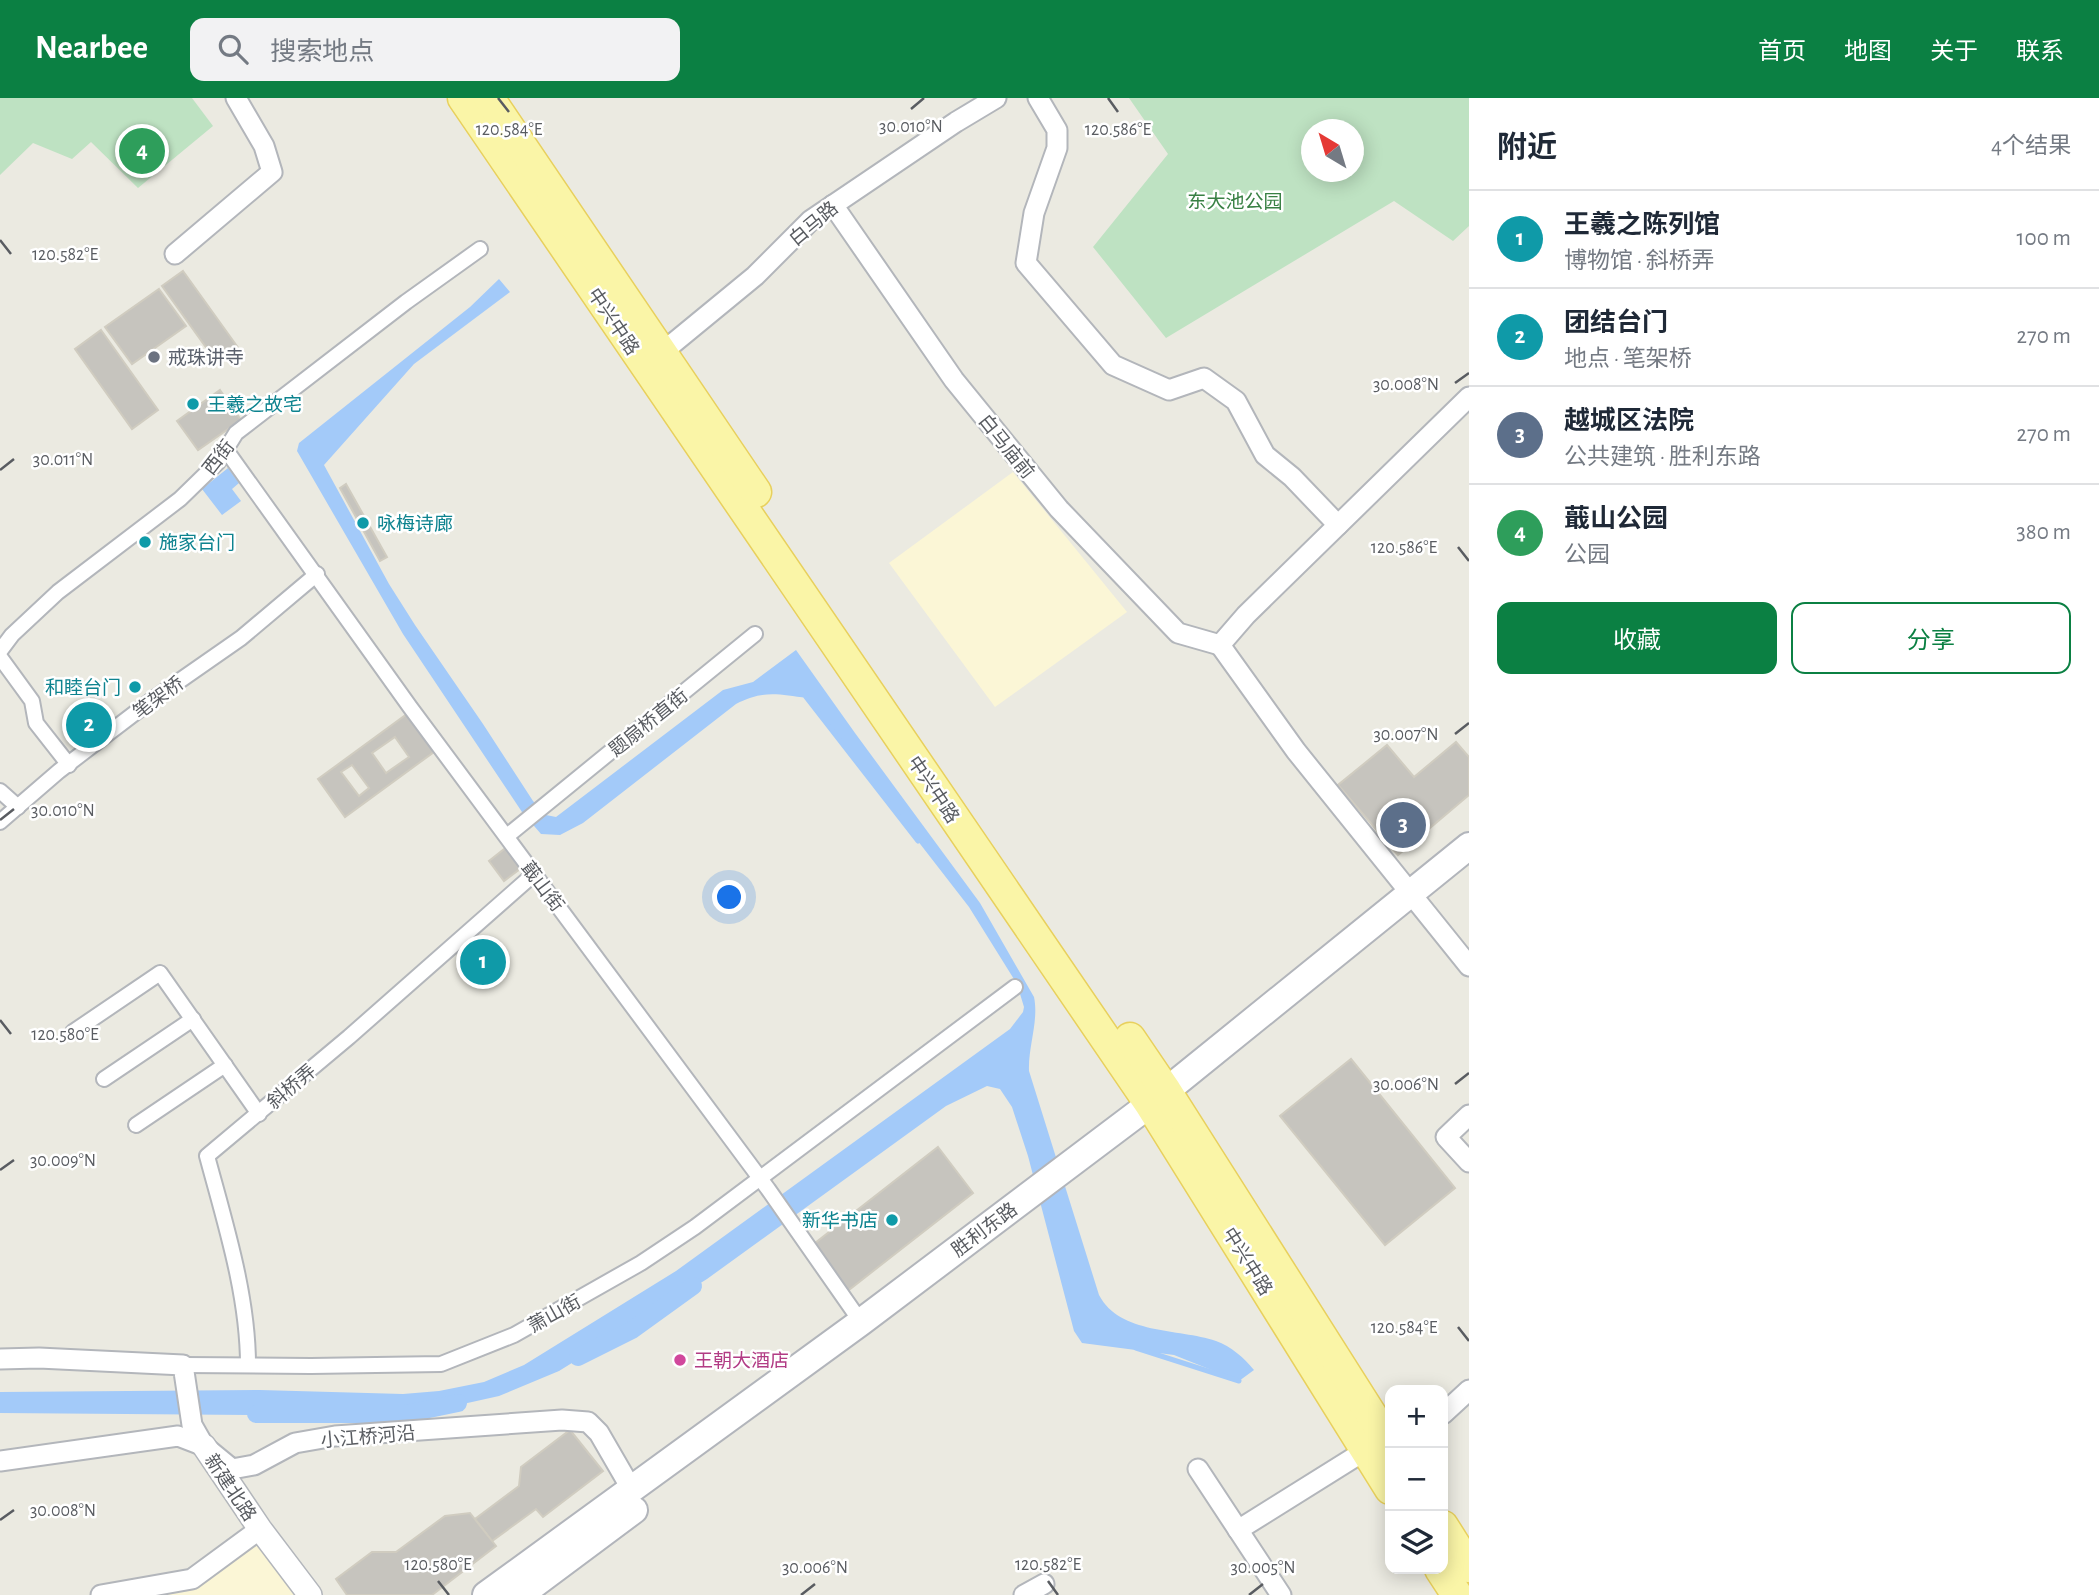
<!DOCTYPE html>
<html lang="zh">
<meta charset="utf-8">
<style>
:root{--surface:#fff;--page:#f2f2f3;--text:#1f2937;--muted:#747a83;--line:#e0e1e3;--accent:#0b8043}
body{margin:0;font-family:"Alegreya Sans","Noto Sans SC",sans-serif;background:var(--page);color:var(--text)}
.controls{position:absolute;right:21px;bottom:21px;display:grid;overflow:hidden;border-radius:14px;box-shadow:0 4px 18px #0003}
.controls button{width:63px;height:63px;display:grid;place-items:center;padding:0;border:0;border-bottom:2px solid var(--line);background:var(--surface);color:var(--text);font:35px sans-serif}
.compass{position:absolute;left:1301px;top:21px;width:63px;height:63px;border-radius:50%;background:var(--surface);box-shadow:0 4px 18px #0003;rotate:322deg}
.you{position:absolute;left:730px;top:800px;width:24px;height:24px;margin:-18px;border:5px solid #fff;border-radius:50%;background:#1a73e8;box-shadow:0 0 0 10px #1a73e833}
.badge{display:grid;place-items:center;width:46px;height:46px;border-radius:50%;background:var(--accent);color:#fff;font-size:23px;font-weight:700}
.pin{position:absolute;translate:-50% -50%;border:4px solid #fff;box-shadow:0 2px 7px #0006}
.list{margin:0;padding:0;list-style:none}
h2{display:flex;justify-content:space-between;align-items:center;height:91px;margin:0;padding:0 28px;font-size:30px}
h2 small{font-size:23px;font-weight:400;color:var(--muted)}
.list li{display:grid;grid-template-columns:46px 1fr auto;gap:21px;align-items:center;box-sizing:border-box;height:98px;padding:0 28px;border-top:2px solid var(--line)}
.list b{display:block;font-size:26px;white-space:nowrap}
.list p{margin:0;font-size:23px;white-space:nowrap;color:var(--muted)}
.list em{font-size:23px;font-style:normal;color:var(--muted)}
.actions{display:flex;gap:14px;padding:21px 28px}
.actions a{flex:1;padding:16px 0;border:2px solid var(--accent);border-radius:14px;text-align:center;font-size:24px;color:var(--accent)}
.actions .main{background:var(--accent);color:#fff}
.icon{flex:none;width:38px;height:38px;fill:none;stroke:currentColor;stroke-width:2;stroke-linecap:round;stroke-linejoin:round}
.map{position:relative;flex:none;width:1469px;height:1497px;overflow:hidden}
header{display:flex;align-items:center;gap:42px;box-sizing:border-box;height:98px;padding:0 35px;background:var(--accent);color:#fff}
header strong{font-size:33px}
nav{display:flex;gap:38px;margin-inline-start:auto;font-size:24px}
.search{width:490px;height:63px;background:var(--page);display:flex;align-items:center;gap:18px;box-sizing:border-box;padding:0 24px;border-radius:14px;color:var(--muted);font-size:26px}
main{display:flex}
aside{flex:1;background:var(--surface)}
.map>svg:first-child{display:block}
.commercial{fill:#fbf6d6}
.green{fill:#bee2c2;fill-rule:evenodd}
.water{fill:#a3caf9}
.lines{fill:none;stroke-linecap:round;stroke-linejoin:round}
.stream{stroke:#a3caf9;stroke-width:5}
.canal{stroke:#a3caf9;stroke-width:18}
.building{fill:#c6c4be;stroke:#d0ccc0;stroke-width:2;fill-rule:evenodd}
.pedestrian-casing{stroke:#b3b6bb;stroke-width:18}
.minor-casing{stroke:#b3b6bb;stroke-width:23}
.tertiary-casing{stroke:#b3b6bb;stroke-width:26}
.secondary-casing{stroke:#b2b5bb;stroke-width:30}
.primary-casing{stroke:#e8d05d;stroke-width:33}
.pedestrian{stroke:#fff;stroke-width:14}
.minor{stroke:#fff;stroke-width:19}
.tertiary{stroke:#fff;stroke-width:23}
.secondary{stroke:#fff;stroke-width:26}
.primary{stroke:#faf5a7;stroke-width:30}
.ticks{fill:none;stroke:#595c61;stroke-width:2.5}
.worship-dot{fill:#6b7280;stroke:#fff;stroke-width:2.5}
.culture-dot{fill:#0f9aa8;stroke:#fff;stroke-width:2.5}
.hotel-dot{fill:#d1479c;stroke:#fff;stroke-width:2.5}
.labels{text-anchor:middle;stroke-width:5;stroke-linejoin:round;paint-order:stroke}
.park-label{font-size:19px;fill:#398044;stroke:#fff}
.street-label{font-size:19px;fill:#595c61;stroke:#fff}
.worship-label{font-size:19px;fill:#5b616d;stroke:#fff;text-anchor:start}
.culture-label{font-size:19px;fill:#0d838f;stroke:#fff;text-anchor:start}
.hotel-label{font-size:19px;fill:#b23c85;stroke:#fff;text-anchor:start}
.ticks-label{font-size:18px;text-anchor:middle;fill:#595c61;stroke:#fff;stroke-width:5;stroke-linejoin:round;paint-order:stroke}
</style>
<header>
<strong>Nearbee</strong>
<div class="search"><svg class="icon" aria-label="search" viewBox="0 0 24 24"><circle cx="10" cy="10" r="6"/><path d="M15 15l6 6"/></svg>搜索地点</div>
<nav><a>首页</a><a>地图</a><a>关于</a><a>联系</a></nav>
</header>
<main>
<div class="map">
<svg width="1469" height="1497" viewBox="0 0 1469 1497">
<rect width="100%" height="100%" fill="#ebeae1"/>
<g class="commercial">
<path d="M1013,374L1127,514L995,609L889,465Z"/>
<path d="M258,1441L298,1497H158L184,1492Z"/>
</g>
<g class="green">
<path d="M0,0H192L213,28L138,90L91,44L72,61L33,45L0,77Z"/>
<path d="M1129,0H1469V128L1453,143L1394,103L1166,240L1093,149L1168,56ZM1311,32H1353V74H1311Z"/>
</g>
<g class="water">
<path d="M499,181L510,194L414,266L324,367L389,486L415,527L483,626L533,703L546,717L556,719L723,592L753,584L796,552L855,635L980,805L1034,899C1039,923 1028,948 1029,973L1099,1197C1120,1237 1178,1230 1216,1243C1231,1248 1244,1260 1254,1272L1239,1283L1174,1257L1082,1245L1074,1233L1028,1058L1012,1009L1000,991L987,988L946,1008L707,1181L559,1273L499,1298L445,1310L251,1317L0,1315V1294L260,1292L403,1296L439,1293L484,1284L524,1267L676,1173L1010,931L1023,914L1024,909L1017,886L969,809L807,600C778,596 762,592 736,606L583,725L560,737L541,736L522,714L403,536L297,353L299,345L470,209Z"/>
<path d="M228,370L239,385L232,391L241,403L222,417L202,391Z"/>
</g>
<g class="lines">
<g class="stream">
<path d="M806,599L918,743"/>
<path d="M1136,1250L1239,1283"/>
</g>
<g class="canal">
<path d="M578,1259L632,1232L693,1188"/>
<path d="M256,1316H405L458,1305"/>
</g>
</g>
<g class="building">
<path d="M183,173L239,251L218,266L162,188Z"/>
<path d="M159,191L186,228L132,266L105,229Z"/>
<path d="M101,232L158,312L132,331L75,251Z"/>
<path d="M220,292L241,322L198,352L177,323Z"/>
<path d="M346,386L387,459L380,463L340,390Z"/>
<path d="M407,616L434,654L345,719L318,681ZM395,639L409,659L386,675L372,655ZM352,667L369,690L359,698L341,674Z"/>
<path d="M1456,644L1469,659V697L1398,757L1338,687L1387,647L1414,679Z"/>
<path d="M508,748L524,768L504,783L489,763Z"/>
<path d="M1351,961L1455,1090L1385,1147L1280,1018Z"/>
<path d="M938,1049L973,1095L845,1195L810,1149Z"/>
<path d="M570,1332L603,1373L543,1419L536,1411L492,1443L475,1421L519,1388L521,1369Z"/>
<path d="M470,1415L496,1448L432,1497H347L336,1481L372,1454H396L445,1418Z"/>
</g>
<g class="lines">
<defs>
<g id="pedestrian">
<path d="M226,352L410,609L768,1091L861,1224"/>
<path d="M0,553L12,537L58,494L180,401L218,364L236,335L406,204L480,151"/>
<path d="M0,559L32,603L36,625L69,667"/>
<path d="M0,693L18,709"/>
<path d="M0,724L59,673L152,602L241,540L317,476"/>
<path d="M507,738L755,536"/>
<path d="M73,934L160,875L259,1016"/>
<path d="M104,981L193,921"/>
<path d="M136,1027L225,967"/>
<path d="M183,1267L311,1268L441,1266L514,1237L641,1165L695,1129L1015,889"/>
<path d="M248,1267C248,1197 225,1125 207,1058L349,939L534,776"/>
</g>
<g id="minor">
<path d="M1038,0L1057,32V50L1034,115L1026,165L1113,267L1169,292L1204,280L1236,303L1265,357L1292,379L1338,427"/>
<path d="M833,107L954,282L1059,411L1178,535L1220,547"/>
<path d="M175,156L272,74L264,48L236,0"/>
<path d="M654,261L755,178L811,122L956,24L996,0"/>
<path d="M1469,299L1246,517L1220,547L1296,653L1469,868"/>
<path d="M1469,1017L1446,1039L1469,1064"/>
<path d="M0,1261L39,1260L183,1267L192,1327L204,1348"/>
<path d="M1443,1316L1469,1292"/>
<path d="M0,1363L178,1338L204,1348L232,1371L254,1367L295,1345L335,1338L562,1322L588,1324L599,1335L632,1392"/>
<path d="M1198,1371L1281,1497"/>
<path d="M1238,1432L1366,1352"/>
<path d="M101,1497L192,1481L260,1431"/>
<path d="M1024,1497L1044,1486"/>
</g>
<path id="tertiary" d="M204,1348L260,1431L310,1497"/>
<g id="secondary">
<path d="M486,1497L861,1224L1150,1006L1469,748"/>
<path d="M520,1497L634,1412"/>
</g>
<g id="primary">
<path d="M463,0L1150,1006L1390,1391"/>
<path d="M489,0L756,394"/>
<path d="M1130,940L1166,993L1390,1346"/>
<path d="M1443,1428L1469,1469"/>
<path d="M1440,1471L1457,1497"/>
</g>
</defs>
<use href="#pedestrian" class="pedestrian-casing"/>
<use href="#minor" class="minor-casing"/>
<use href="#tertiary" class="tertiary-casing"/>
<use href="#secondary" class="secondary-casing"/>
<use href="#primary" class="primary-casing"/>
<use href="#pedestrian" class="pedestrian"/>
<use href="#minor" class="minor"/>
<use href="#tertiary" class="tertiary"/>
<use href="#secondary" class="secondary"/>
<use href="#primary" class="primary"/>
</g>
<path class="ticks" d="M498,0L509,14M1108,0L1118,14M911,11L924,0M0,142L11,156M1455,285L1469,275M0,372L14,361M1458,449L1469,463M1455,636L1469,625M0,722L14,711M0,922L11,936M1455,986L1469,975M0,1072L14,1062M1458,1229L1469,1243M0,1422L14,1412M438,1483L449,1497M1048,1483L1058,1497M801,1497L815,1486M1249,1497L1263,1486"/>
<circle class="worship-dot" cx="154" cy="259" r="7"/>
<g class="culture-dot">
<circle cx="193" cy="306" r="7"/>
<circle cx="363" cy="425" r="7"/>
<circle cx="145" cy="444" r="7"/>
<circle cx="135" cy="589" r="7"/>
<circle cx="892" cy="1122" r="7"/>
</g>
<circle class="hotel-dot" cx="680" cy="1262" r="7"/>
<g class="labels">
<g class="park-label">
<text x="1235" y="110">东大池公园</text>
</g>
<g class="street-label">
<text transform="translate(813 125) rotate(-40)" y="7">白马路</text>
<text transform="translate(614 223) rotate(56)" y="7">中兴中路</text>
<text transform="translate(1007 348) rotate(51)" y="7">白马庙前</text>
<text transform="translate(218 359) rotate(-52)" y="7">西街</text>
<text transform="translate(158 599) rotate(-36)" y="7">笔架桥</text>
<text transform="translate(648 624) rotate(-39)" y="7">题扇桥直街</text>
<text transform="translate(934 691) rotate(56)" y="7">中兴中路</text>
<text transform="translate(543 788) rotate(53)" y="7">蕺山街</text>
<text transform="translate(291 988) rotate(-40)" y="7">斜桥弄</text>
<text transform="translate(984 1131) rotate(-37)" y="7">胜利东路</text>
<text transform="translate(1248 1163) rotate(58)" y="7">中兴中路</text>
<text transform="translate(554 1215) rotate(-29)" y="7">萧山街</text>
<text transform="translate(368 1338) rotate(-5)" y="7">小江桥河沿</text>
<text transform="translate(231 1389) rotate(56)" y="7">新建北路</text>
</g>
<g class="worship-label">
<text x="168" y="266">戒珠讲寺</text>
</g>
<g class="culture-label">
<text x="207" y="313">王羲之故宅</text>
<text x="377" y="432">咏梅诗廊</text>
<text x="159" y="451">施家台门</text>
<text x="121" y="596" text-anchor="end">和睦台门</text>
<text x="878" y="1129" text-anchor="end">新华书店</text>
</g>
<g class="hotel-label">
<text x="694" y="1269">王朝大酒店</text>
</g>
</g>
<g class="ticks-label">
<text x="911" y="34">30.010°N</text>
<text x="509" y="37">120.584°E</text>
<text x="1118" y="37">120.586°E</text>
<text x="65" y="162">120.582°E</text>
<text x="1406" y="292">30.008°N</text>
<text x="63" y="367">30.011°N</text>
<text x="1404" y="455">120.586°E</text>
<text x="1406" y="642">30.007°N</text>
<text x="63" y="718">30.010°N</text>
<text x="65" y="942">120.580°E</text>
<text x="1406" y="992">30.006°N</text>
<text x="63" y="1068">30.009°N</text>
<text x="1404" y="1235">120.584°E</text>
<text x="63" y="1418">30.008°N</text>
<text x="438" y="1472">120.580°E</text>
<text x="1048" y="1472">120.582°E</text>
<text x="815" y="1475">30.006°N</text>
<text x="1263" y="1475">30.005°N</text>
</g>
</svg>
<div class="controls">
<button>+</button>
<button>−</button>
<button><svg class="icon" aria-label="layers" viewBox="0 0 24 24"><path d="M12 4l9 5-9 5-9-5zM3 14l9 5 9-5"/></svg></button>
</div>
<svg class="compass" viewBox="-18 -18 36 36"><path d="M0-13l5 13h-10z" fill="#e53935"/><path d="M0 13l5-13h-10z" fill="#747a83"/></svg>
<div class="you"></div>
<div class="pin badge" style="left:483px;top:864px;background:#0f9aa8">1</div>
<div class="pin badge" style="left:89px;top:627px;background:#0f9aa8">2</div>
<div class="pin badge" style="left:1403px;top:727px;background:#5c6f8a">3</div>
<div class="pin badge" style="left:142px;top:53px;background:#2e9e5b">4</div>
</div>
<aside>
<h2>附近<small>4个结果</small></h2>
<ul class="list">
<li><span class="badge" style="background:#0f9aa8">1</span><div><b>王羲之陈列馆</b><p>博物馆 · 斜桥弄</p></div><em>100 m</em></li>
<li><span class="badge" style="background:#0f9aa8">2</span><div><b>团结台门</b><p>地点 · 笔架桥</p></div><em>270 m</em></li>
<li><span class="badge" style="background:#5c6f8a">3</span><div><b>越城区法院</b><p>公共建筑 · 胜利东路</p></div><em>270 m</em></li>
<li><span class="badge" style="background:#2e9e5b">4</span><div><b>蕺山公园</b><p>公园</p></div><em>380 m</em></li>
</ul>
<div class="actions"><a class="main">收藏</a><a>分享</a></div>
</aside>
</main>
